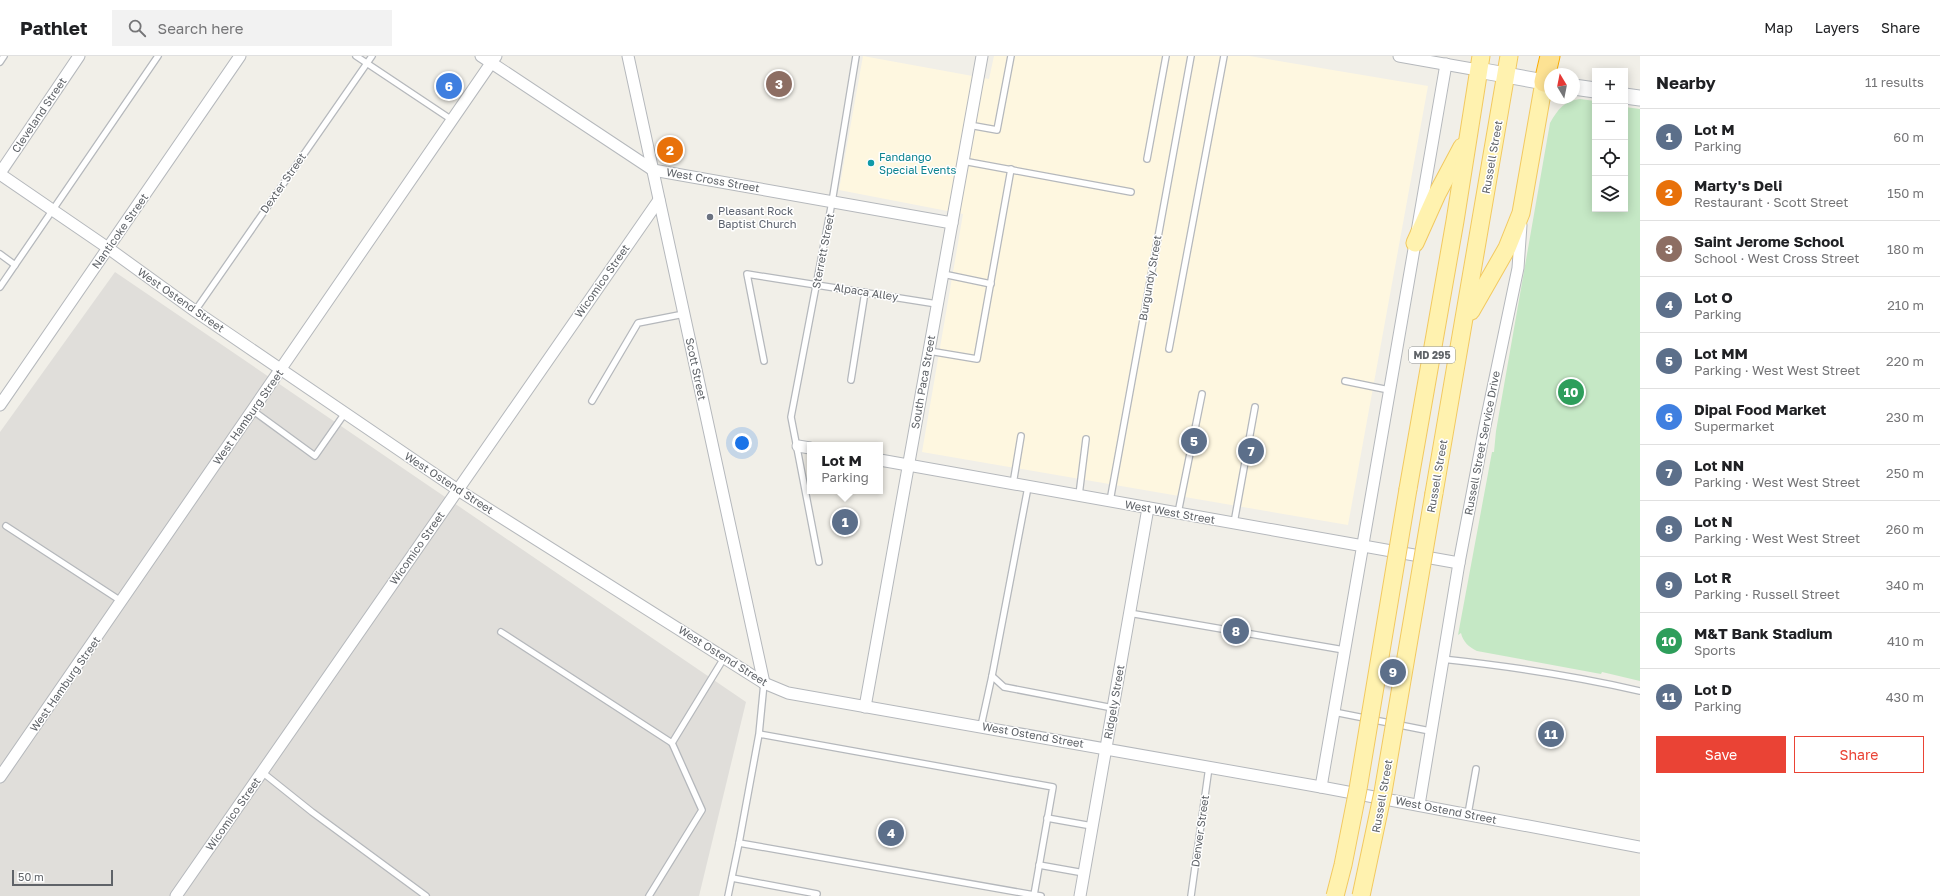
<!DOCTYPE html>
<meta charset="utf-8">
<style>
:root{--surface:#fff;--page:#f2f2f2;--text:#202124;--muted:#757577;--line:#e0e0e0;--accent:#ea4335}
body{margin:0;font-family:"Golos Text",sans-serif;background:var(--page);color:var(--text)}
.controls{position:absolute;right:12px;top:12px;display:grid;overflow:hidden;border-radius:0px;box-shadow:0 2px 10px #0003}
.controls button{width:36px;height:36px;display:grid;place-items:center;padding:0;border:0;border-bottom:1px solid var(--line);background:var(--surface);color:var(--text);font:20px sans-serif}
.compass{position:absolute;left:1544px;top:12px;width:36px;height:36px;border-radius:50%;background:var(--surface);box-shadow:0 2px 10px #0003;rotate:350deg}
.scale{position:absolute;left:12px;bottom:10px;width:101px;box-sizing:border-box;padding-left:4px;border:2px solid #5f6368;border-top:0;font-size:11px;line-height:14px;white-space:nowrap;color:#5f6368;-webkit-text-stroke:3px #fff;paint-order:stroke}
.you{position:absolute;left:742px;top:387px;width:14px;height:14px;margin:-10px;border:3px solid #fff;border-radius:50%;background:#1a73e8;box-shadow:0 0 0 6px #1a73e833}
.badge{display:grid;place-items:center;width:26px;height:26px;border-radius:50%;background:var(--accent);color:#fff;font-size:13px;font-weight:700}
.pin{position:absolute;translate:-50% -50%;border:2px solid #fff;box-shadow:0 1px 4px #0006}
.popup{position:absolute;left:807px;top:386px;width:76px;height:52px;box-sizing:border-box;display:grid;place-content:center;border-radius:0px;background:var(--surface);filter:drop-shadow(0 1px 3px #0005);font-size:13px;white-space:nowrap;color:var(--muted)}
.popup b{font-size:15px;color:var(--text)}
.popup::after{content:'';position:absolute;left:50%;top:100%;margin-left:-8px;border:8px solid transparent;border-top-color:var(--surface)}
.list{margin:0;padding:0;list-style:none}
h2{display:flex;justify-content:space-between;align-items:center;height:52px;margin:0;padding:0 16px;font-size:17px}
h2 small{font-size:13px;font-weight:400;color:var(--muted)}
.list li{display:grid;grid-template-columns:26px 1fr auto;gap:12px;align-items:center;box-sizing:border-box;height:56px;padding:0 16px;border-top:1px solid var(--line)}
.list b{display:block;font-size:15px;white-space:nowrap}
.list p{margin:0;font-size:13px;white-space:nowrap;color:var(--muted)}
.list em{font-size:13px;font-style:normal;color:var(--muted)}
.actions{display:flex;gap:8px;padding:12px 16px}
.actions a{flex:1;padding:9px 0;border:1px solid var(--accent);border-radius:0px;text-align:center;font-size:14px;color:var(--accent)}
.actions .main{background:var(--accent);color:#fff}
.icon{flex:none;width:22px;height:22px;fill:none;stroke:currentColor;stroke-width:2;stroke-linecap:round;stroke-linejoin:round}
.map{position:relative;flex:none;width:1640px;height:840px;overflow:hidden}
header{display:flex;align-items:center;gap:24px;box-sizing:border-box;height:56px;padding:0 20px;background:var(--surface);border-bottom:1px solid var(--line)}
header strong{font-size:19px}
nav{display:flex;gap:22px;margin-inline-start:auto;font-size:14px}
.search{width:280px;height:36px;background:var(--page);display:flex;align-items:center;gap:10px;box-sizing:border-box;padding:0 14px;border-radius:0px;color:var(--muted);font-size:15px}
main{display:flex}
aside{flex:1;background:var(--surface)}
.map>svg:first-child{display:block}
.commercial{fill:#fef7e0}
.industrial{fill:#e0deda}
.green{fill:#c5e8c5}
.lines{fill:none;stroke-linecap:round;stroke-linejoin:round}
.lane-casing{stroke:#b5b8bc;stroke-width:8}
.street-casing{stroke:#b5b8bc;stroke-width:13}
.secondary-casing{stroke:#b6babf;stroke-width:17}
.primary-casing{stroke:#f2c960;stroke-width:19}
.highway-casing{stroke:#f9ab00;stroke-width:21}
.lane{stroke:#fff;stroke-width:5.5}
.street{stroke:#fff;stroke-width:11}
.secondary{stroke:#fff;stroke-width:15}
.primary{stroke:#fff2af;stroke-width:17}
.highway{stroke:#fde293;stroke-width:19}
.primary-bridge-casing{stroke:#f2c960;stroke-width:19;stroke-linecap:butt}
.primary-bridge{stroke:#fff2af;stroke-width:17}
.culture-dot{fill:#0f9aa8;stroke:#fff;stroke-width:1.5}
.worship-dot{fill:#6b7280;stroke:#fff;stroke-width:1.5}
.labels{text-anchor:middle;stroke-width:3;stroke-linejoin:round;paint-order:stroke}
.shield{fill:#fff;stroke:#8f9295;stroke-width:1}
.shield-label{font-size:10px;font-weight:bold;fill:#5f6368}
.street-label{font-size:11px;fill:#5f6368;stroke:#fff}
.culture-label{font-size:11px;fill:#0d838f;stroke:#fff;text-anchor:start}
.worship-label{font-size:11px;fill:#5b616d;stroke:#fff;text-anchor:start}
</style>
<header>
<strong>Pathlet</strong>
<div class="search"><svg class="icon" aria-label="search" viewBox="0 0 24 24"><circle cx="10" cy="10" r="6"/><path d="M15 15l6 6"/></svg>Search here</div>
<nav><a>Map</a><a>Layers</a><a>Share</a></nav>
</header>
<main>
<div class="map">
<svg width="1640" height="840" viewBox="0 0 1640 840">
<rect width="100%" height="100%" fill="#f1efe8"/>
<path class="commercial" d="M863,0L989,23L994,0H1249L1428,30L1348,469L922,396L963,158L839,134Z"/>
<path class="industrial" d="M115,216L746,646L699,840H0V376Z"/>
<path class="green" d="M1580,43L1595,45V153H1625V51L1640,53V625L1602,616L1601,618L1477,595C1469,591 1463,586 1461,577L1458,579L1492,396H1494L1496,375L1550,67C1558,53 1564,45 1580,43Z"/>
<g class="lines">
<defs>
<g id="lane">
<path d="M356,0L452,64"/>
<path d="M0,6L4,0"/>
<path d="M969,69L997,74L1011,0"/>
<path d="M1147,103L1166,0"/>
<path d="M963,105L1131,136"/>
<path d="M0,198L15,209L158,0"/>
<path d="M943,218L991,228"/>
<path d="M0,231L15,209"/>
<path d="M195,255L372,0"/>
<path d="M1169,293L1224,0"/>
<path d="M929,295L977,303L1011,113"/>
<path d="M764,305L747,218L937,248"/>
<path d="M851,324L865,236"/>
<path d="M1345,325L1389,334"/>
<path d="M592,345L638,267L684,258"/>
<path d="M252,354L315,400L345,357"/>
<path d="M1013,428L1021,380"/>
<path d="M1079,439L1086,383"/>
<path d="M1110,445L1191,0"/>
<path d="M1178,457L1202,338"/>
<path d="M1234,467L1255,351"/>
<path d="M6,470L121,545"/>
<path d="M819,506L791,361L832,146L856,0"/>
<path d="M1129,557L1344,594"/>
<path d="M501,576L672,687L724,602"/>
<path d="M1442,603C1508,610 1575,620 1640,635"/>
<path d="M992,620L1028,431"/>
<path d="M1334,656L1430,675"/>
<path d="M981,670L992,620L1004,631L1113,652"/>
<path d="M759,678L1053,731L1034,839L739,787L759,678L764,627"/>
<path d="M262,716L312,756L426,840"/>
<path d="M1468,758L1476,713"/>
<path d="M1047,762L1092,770"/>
<path d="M1039,809L1084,817"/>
<path d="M732,822L817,838L814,840"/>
<path d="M1034,839L1041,840"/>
<path d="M649,840L702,754L672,687"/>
<path d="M728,840L739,787"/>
<path d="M1191,840L1209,711"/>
</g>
<g id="street">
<path d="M481,0L653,114L952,167"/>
<path d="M628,0L764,627"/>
<path d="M1399,0L1478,14"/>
<path d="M0,117L79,0"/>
<path d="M0,118L108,192L195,255L458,434L764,627L788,637L1321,731L1640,791"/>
<path d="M0,349L240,0"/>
<path d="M798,390L810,392"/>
<path d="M880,404L1459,507"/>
<path d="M865,651L982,0"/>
<path d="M0,721L496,0"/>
<path d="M1321,731L1446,8"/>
<path d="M1419,749L1459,507L1485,370L1518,212L1521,169"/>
<path d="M176,840L659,144"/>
<path d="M1080,840L1148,452"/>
</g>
<g id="secondary">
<path d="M1478,14L1550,27"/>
<path d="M1574,31L1595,34"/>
<path d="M1625,40L1640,42"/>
</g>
<g id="primary">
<path d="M1415,187L1437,138L1462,91"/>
<path d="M1471,255L1507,192L1521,157L1544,26"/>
<path d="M1408,433L1455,165L1481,0"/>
<path d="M1434,437L1509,0"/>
</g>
<path id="highway" d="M1544,26L1550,0"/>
</defs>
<use href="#lane" class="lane-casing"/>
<use href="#street" class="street-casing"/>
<use href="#secondary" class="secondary-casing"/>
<use href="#primary" class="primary-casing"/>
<use href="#highway" class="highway-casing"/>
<use href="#lane" class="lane"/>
<use href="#street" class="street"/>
<use href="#secondary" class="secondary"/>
<use href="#primary" class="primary"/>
<use href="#highway" class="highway"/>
<defs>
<g id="primary-bridge">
<path d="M1335,840L1343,809L1358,733L1408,433"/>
<path d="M1361,840L1383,736L1434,437"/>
</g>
</defs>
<use href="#primary-bridge" class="primary-bridge-casing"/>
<use href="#primary-bridge" class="primary-bridge"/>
</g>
<circle class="culture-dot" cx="871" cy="107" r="4"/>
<circle class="worship-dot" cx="710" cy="161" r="4"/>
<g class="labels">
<rect class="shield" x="1409" y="291" width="46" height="16" rx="3"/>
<g class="shield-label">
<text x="1432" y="303">MD 295</text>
</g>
<g class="street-label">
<text transform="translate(39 59) rotate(-56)" y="4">Cleveland Street</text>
<text transform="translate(1492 101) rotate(-80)" y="4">Russell Street</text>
<text transform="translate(713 124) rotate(10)" y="4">West Cross Street</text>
<text transform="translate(283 127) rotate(-55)" y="4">Dexter Street</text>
<text transform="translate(120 175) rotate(-55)" y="4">Nanticoke Street</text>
<text transform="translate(823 195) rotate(-79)" y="4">Sterrett Street</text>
<text transform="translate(1150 222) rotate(-80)" y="4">Burgundy Street</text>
<text transform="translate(602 225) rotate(-55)" y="4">Wicomico Street</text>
<text transform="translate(866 236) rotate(9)" y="4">Alpaca Alley</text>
<text transform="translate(181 244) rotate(35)" y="4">West Ostend Street</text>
<text transform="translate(696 313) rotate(78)" y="4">Scott Street</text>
<text transform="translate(923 326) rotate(-80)" y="4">South Paca Street</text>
<text transform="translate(248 361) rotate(-55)" y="4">West Hamburg Street</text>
<text transform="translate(1482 387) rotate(-79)" y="4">Russell Street Service Drive</text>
<text transform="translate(1437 420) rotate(-80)" y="4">Russell Street</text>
<text transform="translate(449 427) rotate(33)" y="4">West Ostend Street</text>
<text transform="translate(1170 456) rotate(10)" y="4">West West Street</text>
<text transform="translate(417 492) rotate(-55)" y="4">Wicomico Street</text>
<text transform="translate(723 600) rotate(32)" y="4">West Ostend Street</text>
<text transform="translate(65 628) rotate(-55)" y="4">West Hamburg Street</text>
<text transform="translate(1114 646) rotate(-80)" y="4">Ridgely Street</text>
<text transform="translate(1033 679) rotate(10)" y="4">West Ostend Street</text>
<text transform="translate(1382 740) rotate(-80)" y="4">Russell Street</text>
<text transform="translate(1446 754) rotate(11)" y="4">West Ostend Street</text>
<text transform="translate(233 758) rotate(-55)" y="4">Wicomico Street</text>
<text transform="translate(1200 775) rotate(-82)" y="4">Denver Street</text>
</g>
<g class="culture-label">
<text x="879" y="105">Fandango<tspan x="879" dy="13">Special Events</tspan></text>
</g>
<g class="worship-label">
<text x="718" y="159">Pleasant Rock<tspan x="718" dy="13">Baptist Church</tspan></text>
</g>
</g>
</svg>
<div class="controls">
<button>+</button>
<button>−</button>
<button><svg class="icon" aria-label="locate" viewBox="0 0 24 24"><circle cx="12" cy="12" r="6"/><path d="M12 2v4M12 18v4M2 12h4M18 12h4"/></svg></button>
<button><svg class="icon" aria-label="layers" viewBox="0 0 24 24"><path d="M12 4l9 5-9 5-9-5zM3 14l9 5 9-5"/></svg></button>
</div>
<svg class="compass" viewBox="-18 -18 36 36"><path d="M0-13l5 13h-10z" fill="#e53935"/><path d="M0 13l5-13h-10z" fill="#757577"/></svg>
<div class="scale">50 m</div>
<div class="you"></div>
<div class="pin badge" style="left:845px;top:466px;background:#5c6f8a">1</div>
<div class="popup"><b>Lot M</b>Parking</div>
<div class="pin badge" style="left:670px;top:94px;background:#e8710a">2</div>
<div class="pin badge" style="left:779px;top:28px;background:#8d6e63">3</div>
<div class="pin badge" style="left:891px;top:777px;background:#5c6f8a">4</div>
<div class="pin badge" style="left:1194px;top:385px;background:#5c6f8a">5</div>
<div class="pin badge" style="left:449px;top:30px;background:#3f7fe0">6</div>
<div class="pin badge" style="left:1251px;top:395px;background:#5c6f8a">7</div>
<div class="pin badge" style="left:1236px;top:575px;background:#5c6f8a">8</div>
<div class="pin badge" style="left:1393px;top:616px;background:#5c6f8a">9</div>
<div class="pin badge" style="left:1571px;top:336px;background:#2e9e5b">10</div>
<div class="pin badge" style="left:1551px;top:678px;background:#5c6f8a">11</div>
</div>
<aside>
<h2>Nearby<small>11 results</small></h2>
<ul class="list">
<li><span class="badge" style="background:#5c6f8a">1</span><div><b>Lot M</b><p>Parking</p></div><em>60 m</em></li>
<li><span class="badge" style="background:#e8710a">2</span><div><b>Marty's Deli</b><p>Restaurant · Scott Street</p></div><em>150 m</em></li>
<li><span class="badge" style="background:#8d6e63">3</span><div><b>Saint Jerome School</b><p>School · West Cross Street</p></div><em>180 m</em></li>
<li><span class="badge" style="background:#5c6f8a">4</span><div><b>Lot O</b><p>Parking</p></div><em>210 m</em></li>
<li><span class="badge" style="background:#5c6f8a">5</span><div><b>Lot MM</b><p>Parking · West West Street</p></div><em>220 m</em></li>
<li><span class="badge" style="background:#3f7fe0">6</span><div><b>Dipal Food Market</b><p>Supermarket</p></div><em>230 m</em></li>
<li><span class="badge" style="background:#5c6f8a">7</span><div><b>Lot NN</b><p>Parking · West West Street</p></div><em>250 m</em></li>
<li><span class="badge" style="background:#5c6f8a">8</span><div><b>Lot N</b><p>Parking · West West Street</p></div><em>260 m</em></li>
<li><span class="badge" style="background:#5c6f8a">9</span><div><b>Lot R</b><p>Parking · Russell Street</p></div><em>340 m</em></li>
<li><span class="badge" style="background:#2e9e5b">10</span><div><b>M&amp;T Bank Stadium</b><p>Sports</p></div><em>410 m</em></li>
<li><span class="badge" style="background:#5c6f8a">11</span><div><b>Lot D</b><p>Parking</p></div><em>430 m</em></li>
</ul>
<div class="actions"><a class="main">Save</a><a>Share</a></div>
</aside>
</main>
